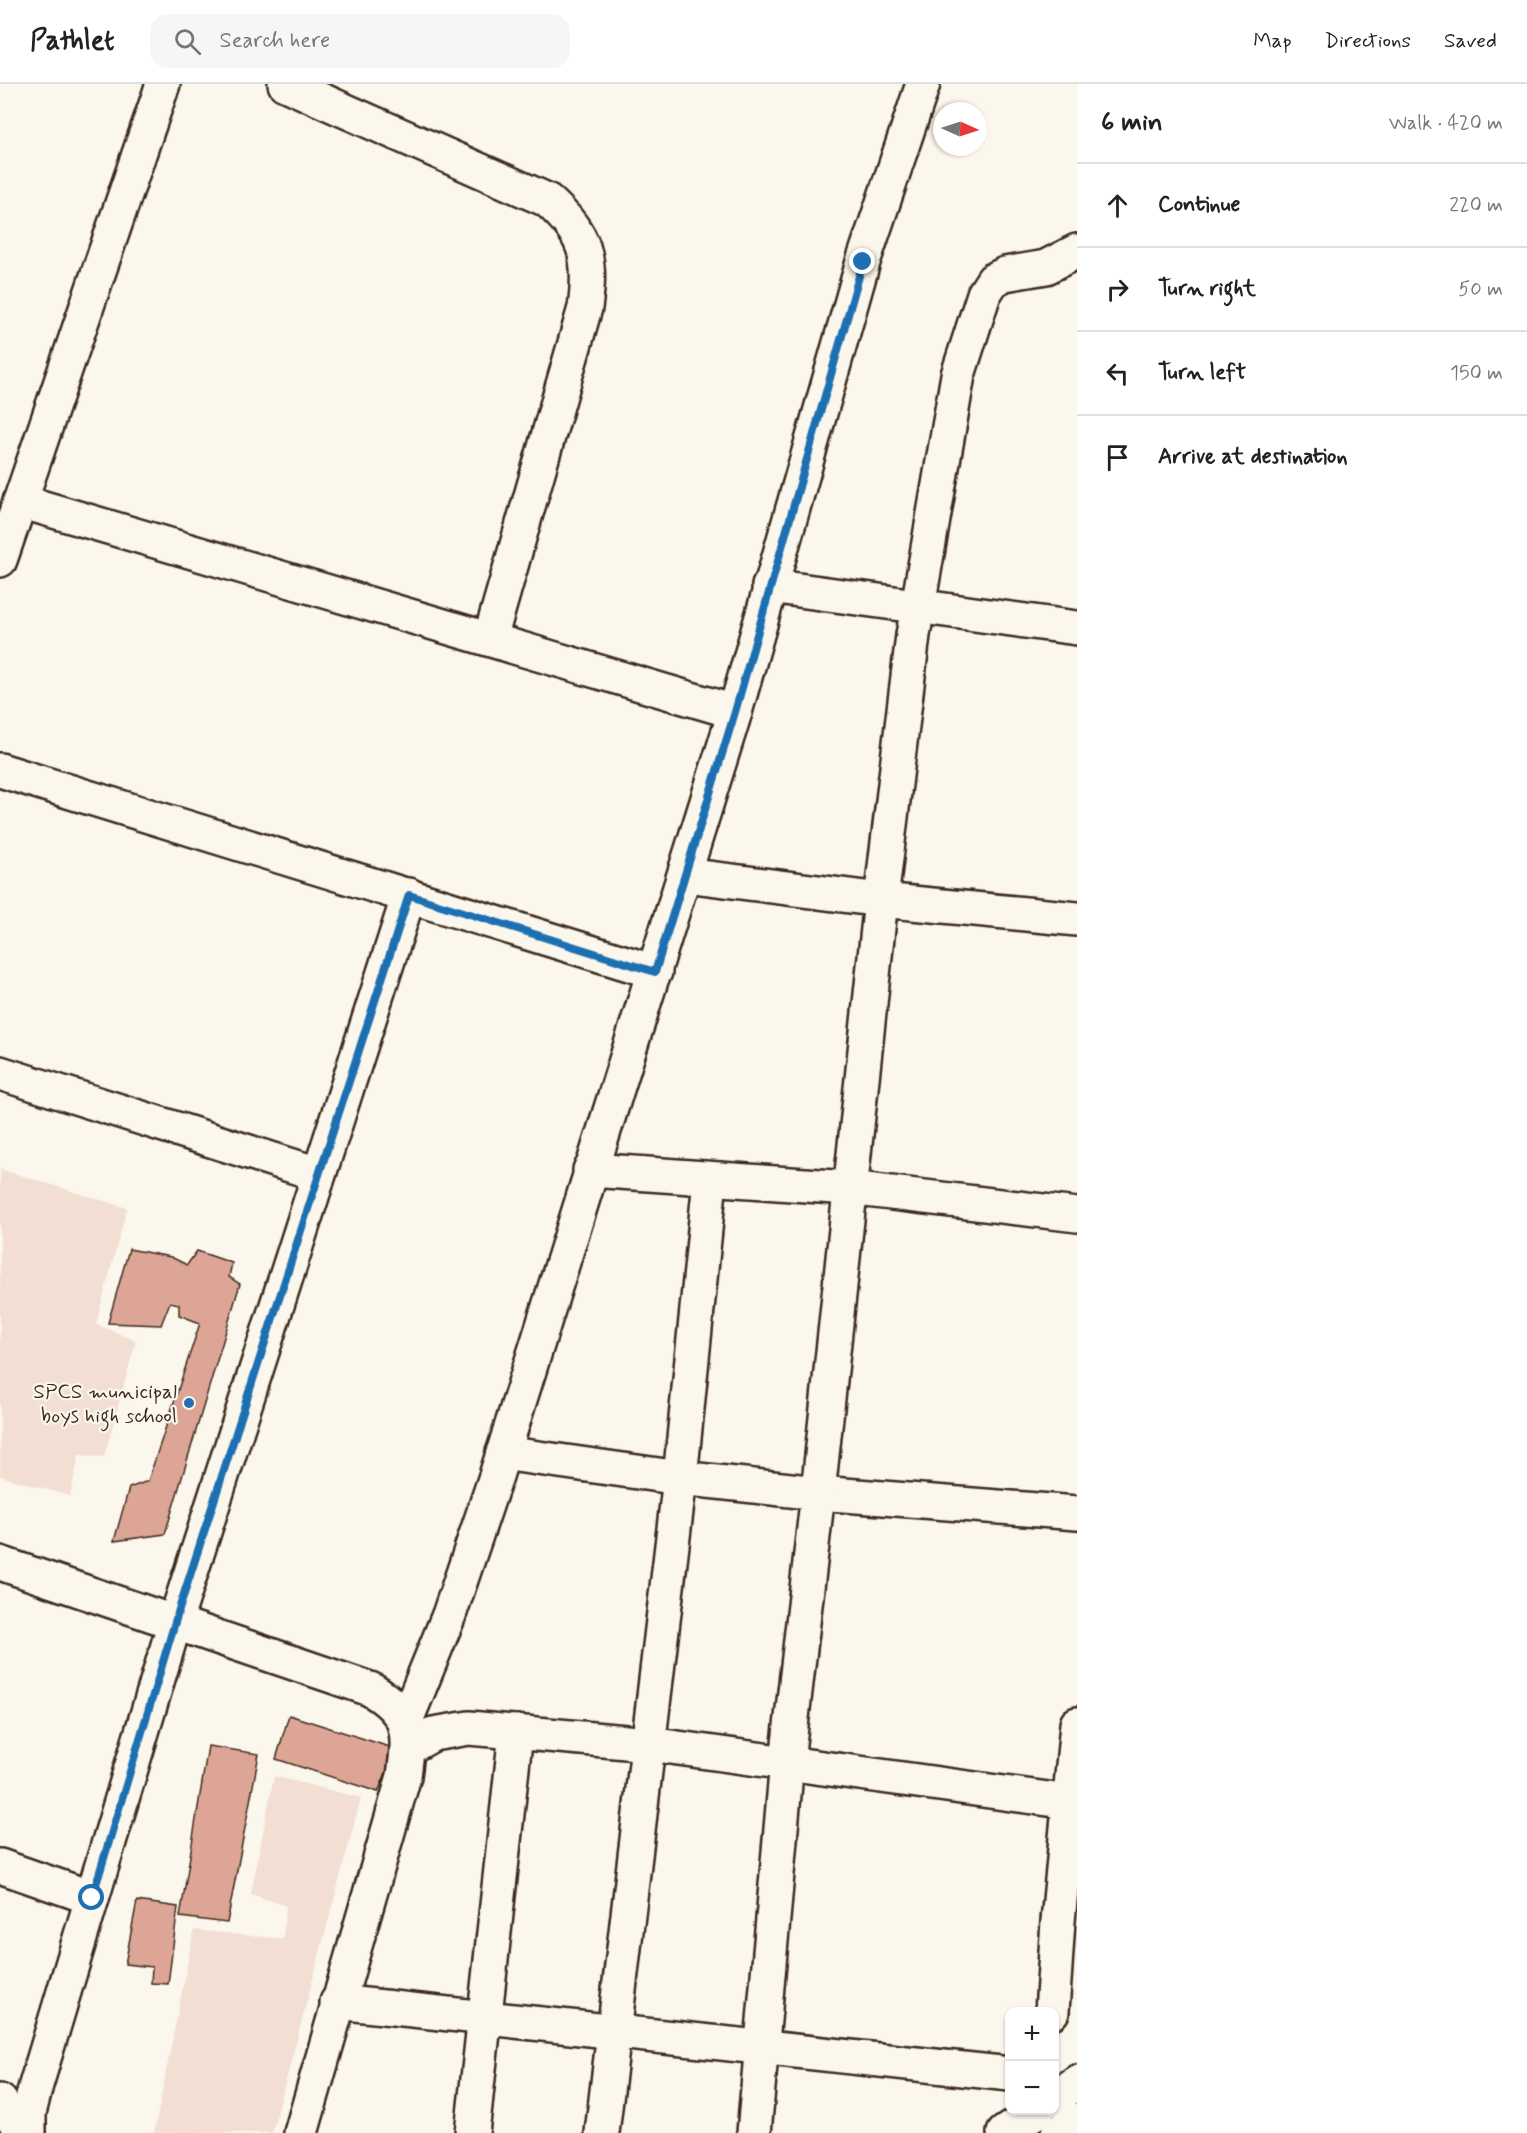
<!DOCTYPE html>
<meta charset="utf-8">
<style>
:root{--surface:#fff;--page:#f6f6f6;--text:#222;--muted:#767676;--line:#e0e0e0}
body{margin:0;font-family:Mynerve,sans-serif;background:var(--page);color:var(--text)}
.controls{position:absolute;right:18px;bottom:18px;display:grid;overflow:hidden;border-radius:12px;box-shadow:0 2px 4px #0004}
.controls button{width:54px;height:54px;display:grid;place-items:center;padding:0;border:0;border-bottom:2px solid var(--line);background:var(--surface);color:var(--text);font:30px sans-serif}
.compass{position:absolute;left:933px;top:18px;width:54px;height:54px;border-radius:50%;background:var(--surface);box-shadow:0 2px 4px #0004;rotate:93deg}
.stop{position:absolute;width:18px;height:18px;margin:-14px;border:4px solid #1f6fb2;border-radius:50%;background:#fff}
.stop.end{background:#1f6fb2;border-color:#fff;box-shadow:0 2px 6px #0008}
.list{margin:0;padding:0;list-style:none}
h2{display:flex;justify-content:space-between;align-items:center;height:78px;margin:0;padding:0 24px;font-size:26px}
h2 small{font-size:20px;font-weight:400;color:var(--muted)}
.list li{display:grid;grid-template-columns:39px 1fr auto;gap:18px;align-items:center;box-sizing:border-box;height:84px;padding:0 24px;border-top:2px solid var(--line)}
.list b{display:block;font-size:22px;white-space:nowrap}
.list em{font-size:20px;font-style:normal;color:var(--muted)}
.icon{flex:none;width:33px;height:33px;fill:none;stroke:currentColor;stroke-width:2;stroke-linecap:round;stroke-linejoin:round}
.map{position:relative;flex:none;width:1077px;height:2049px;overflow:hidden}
header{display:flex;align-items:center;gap:36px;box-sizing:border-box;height:84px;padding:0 30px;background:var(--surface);border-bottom:2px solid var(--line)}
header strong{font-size:28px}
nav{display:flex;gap:33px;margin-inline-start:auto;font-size:21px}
.search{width:420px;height:54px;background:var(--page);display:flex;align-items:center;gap:15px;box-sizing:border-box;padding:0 21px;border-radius:18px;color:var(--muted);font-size:22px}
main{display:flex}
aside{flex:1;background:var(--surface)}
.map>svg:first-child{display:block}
.built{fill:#f2ded2}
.building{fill:#dda596;stroke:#3b2a1e;stroke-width:1.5}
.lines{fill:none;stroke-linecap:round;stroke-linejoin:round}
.minor-casing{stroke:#3b2a1e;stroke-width:38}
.major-casing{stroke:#3b2a1e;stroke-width:38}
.minor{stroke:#fbf7ec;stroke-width:33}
.major{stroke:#fbf7ec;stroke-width:33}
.route{stroke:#1f6fb2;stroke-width:8}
.poi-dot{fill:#1f6fb2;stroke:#fbf7ec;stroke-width:2}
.labels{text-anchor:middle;stroke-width:4.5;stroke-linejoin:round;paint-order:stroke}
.poi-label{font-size:21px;fill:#3b2a1e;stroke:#fbf7ec;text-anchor:end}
</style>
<header>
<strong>Pathlet</strong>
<div class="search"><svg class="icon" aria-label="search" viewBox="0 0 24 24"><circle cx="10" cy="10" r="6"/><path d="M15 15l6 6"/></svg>Search here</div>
<nav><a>Map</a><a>Directions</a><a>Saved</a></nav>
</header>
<main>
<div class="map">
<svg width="1077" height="2049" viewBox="0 0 1077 2049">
<rect width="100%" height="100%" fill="#fbf7ec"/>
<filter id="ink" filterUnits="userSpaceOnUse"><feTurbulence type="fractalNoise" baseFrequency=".0167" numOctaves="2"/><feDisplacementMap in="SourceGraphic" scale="12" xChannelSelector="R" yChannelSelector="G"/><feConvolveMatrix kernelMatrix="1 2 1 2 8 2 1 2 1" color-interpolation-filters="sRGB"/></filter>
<g filter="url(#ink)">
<g class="built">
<path d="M0,1085L127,1124L96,1240L136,1257L104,1373L79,1371L70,1412L0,1392Z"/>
<path d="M274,1692L361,1714L272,2049H154L194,1846L283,1855L286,1822L251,1810Z"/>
</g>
<g class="building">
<path d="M129,1165L171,1173L187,1181L197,1167L232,1179L229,1193L240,1200L165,1450L114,1457L129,1404L148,1397L200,1239L179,1231V1220L170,1218L161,1241L108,1239Z"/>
<path d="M289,1631L396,1665L378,1708L276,1675Z"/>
<path d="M208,1662L259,1670L227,1839L180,1833Z"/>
<path d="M137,1817L178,1823L168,1900L151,1899L152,1883L125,1880Z"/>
</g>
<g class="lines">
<defs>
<g id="minor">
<path d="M285,0L547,116C586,150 592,173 585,224L490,555"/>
<path d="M20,417L735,628"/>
<path d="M0,476L163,0"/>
<path d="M769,502L1077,544"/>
<path d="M0,686L655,888"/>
<path d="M685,791L881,816L1077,835"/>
<path d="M0,989L318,1090"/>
<path d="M590,1086L849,1104L1077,1131"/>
<path d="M503,1369L680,1394L818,1409L1077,1429"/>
<path d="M0,1479L370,1605C411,1629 410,1648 404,1692L301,2049"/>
<path d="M405,1639L449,1531L496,1392L735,628L863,178L923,0"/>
<path d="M408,1664L433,1650L469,1644L649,1660L1077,1719"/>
<path d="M0,1782L92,1814"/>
<path d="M337,1918L1010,1990"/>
<path d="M1052,1928L1058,1837L1077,1640"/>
<path d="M0,2017L24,2049"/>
<path d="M29,2049V2029L36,2001L175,1538L409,811"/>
<path d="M472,2049L516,1648"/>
<path d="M602,2049L680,1394L710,1096"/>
<path d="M754,2049L787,1677L818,1409L881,816L913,551L958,291L984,210L993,196L1005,190L1046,183L1077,167"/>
</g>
<g id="major">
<path d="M1054,2015L1077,1998"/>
<path d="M1004,2049L1038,2026"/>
<path d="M1058,2049L1077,2036"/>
</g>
</defs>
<use href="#minor" class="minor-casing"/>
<use href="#major" class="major-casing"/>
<use href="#minor" class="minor"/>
<use href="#major" class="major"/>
</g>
</g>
<g class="lines" filter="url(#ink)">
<path class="route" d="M92,1814L175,1538L409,811L655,888L735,628L863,178"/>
</g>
<circle class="poi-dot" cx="189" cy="1319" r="6"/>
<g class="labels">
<g class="poi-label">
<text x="177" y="1314">SPCS municipal<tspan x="177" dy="24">boys high school</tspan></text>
</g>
</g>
</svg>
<div class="controls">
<button>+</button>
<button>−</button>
</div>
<svg class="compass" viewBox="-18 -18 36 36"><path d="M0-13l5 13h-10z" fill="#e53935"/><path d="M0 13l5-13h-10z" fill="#767676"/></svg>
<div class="stop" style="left:92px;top:1814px"></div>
<div class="stop end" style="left:863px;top:178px"></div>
</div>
<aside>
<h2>6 min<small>Walk · 420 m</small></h2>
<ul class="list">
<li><svg class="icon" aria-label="ahead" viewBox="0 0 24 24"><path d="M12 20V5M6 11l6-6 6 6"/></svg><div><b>Continue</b></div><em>220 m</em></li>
<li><svg class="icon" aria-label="right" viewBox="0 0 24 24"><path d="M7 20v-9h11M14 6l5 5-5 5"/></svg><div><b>Turn right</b></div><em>50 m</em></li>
<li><svg class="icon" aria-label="left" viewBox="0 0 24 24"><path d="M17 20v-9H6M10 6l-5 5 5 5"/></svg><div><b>Turn left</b></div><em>150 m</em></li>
<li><svg class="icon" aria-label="arrive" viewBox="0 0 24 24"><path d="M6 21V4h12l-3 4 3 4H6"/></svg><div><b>Arrive at destination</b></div></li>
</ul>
</aside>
</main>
